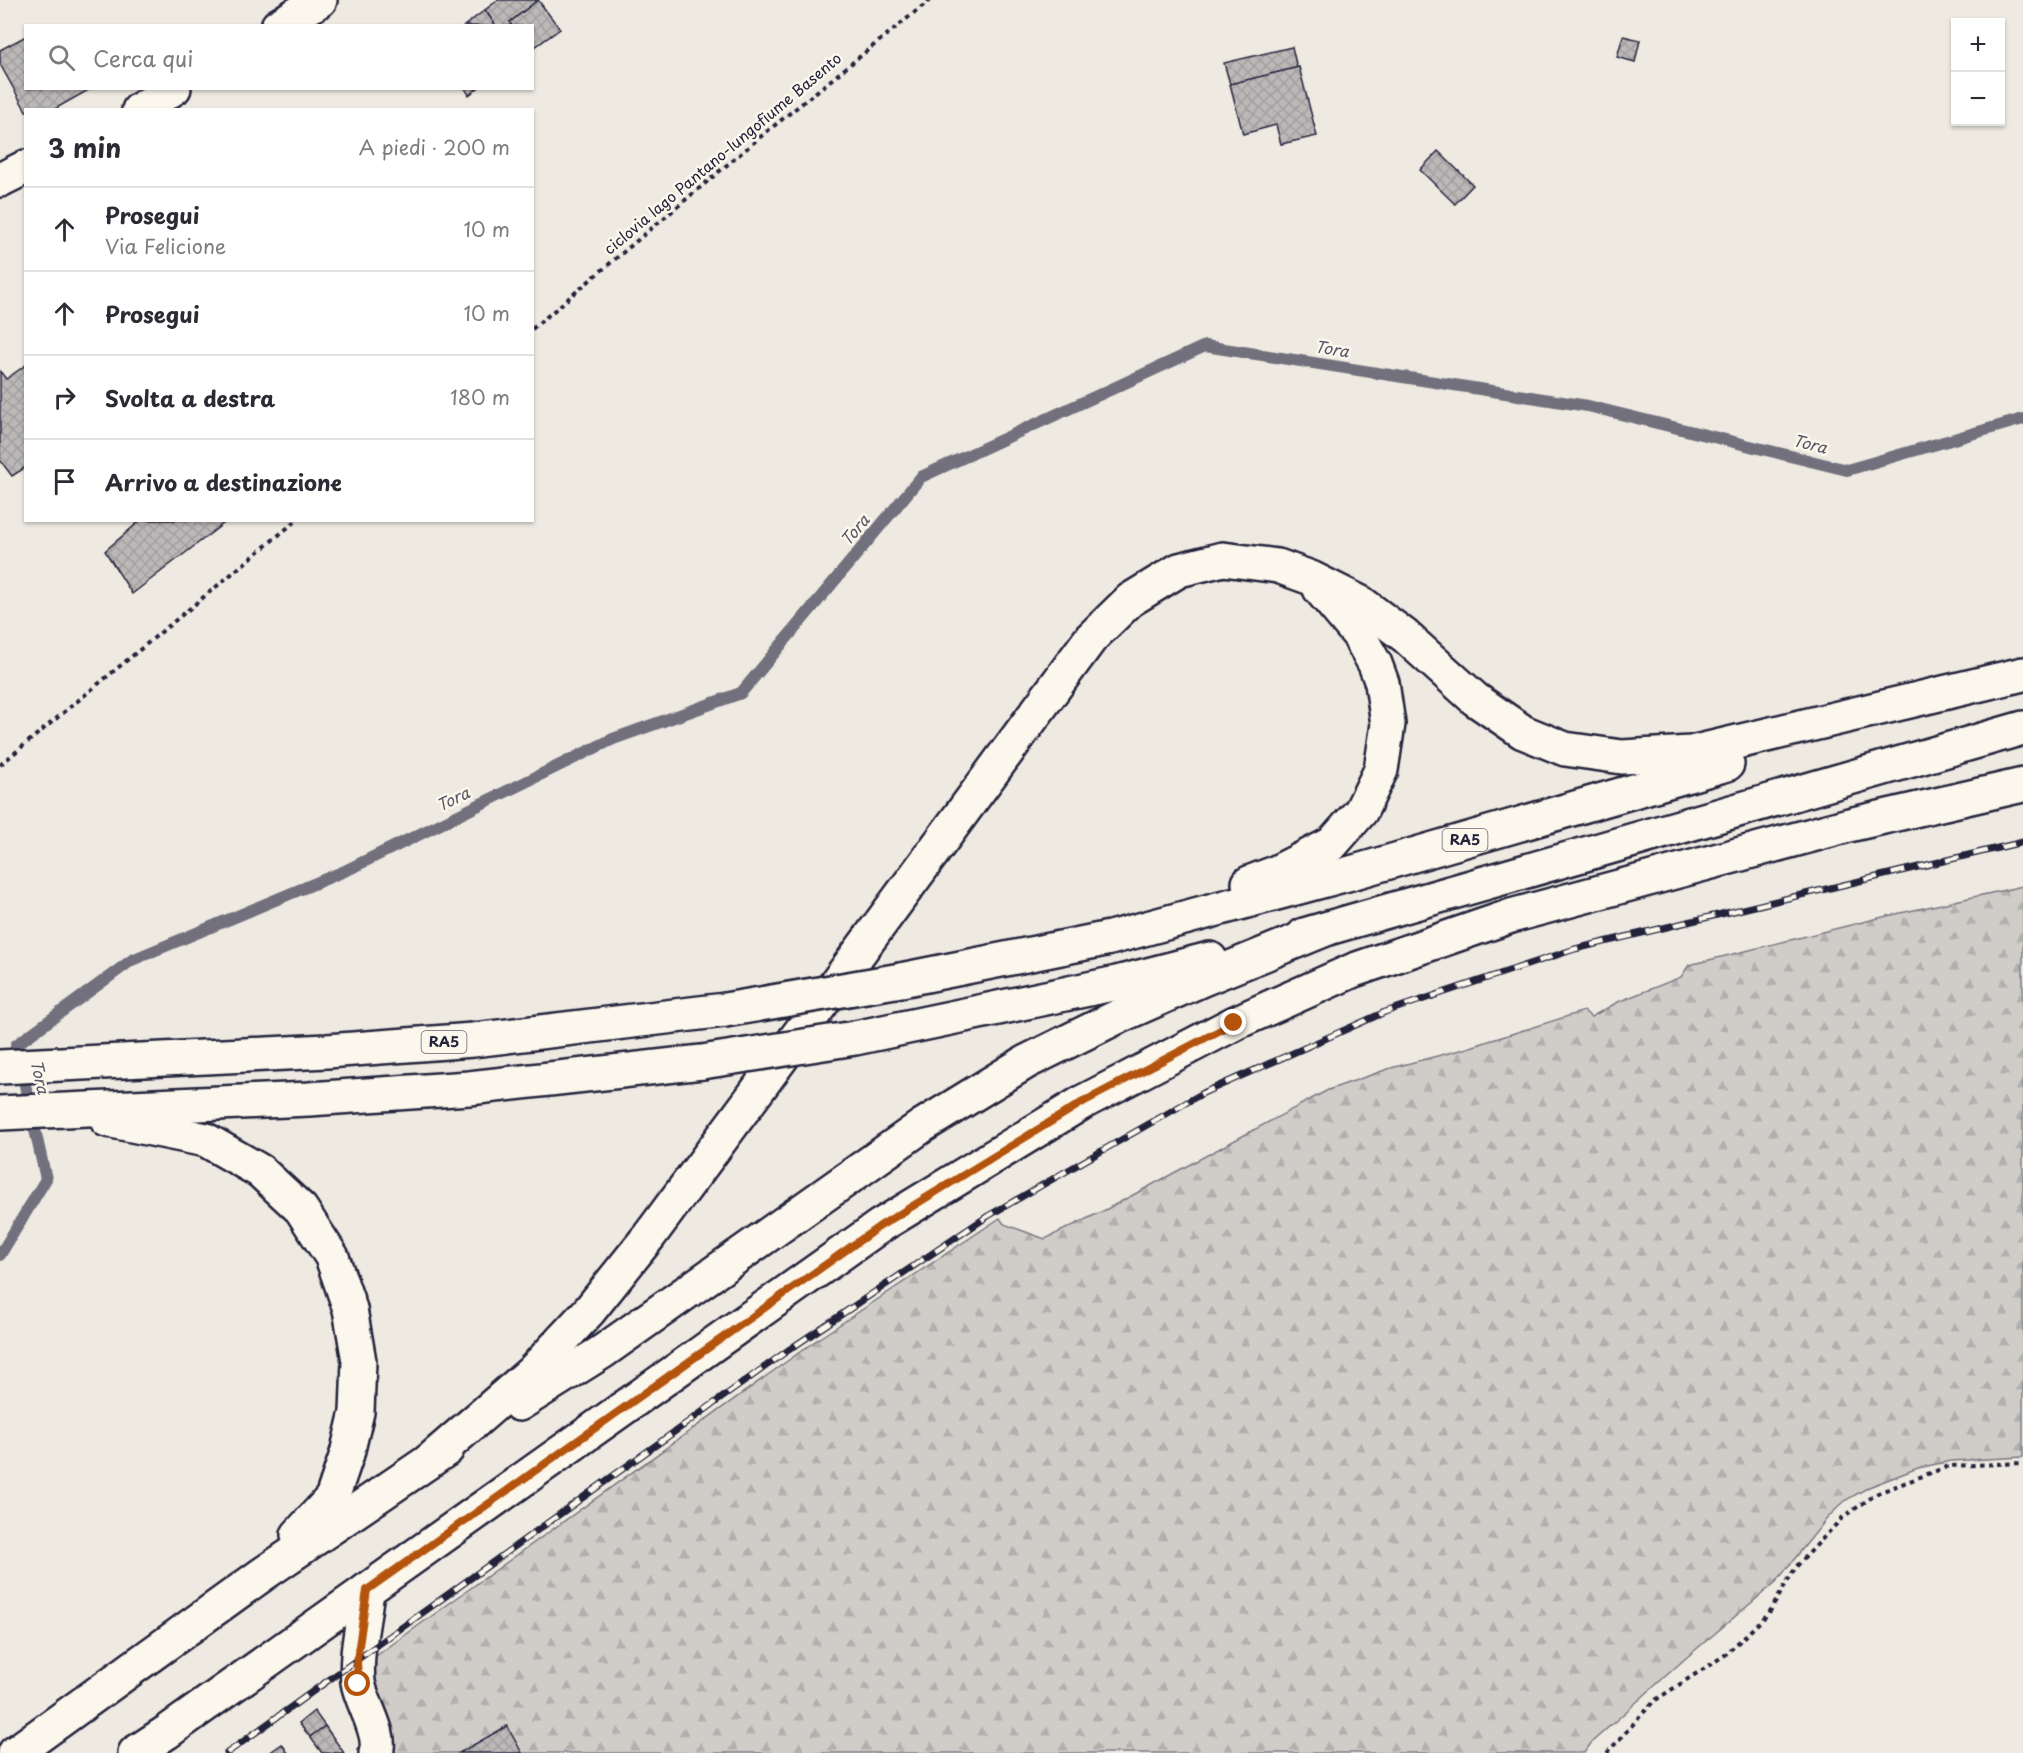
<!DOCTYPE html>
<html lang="it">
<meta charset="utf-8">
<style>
:root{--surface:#fff;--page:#f7f7f7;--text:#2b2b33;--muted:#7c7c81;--line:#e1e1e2}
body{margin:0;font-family:"Playpen Sans",sans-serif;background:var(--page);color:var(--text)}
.controls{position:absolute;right:18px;top:18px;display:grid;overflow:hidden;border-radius:0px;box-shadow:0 2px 4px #0004}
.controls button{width:54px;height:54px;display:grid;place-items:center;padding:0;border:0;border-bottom:2px solid var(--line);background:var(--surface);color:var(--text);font:30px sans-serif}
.stop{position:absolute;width:18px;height:18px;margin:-14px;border:4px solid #b45309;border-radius:50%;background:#fff}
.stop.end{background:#b45309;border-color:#fff;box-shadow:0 2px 6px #0008}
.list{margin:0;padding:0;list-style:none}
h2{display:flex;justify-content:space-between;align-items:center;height:78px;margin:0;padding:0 24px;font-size:26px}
h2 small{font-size:20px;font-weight:400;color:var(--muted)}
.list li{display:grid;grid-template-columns:39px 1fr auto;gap:18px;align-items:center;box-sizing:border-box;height:84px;padding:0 24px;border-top:2px solid var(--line)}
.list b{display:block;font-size:22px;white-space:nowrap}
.list p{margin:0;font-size:20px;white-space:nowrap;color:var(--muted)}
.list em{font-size:20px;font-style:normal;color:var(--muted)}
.icon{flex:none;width:33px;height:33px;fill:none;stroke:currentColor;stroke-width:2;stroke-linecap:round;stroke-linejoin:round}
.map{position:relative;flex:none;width:2023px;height:1753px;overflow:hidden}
.search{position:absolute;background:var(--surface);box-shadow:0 2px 4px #0004;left:24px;top:24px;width:510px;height:66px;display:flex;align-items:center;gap:15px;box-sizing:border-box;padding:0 21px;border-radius:0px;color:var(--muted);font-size:22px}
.panel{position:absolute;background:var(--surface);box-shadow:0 2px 4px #0004;left:24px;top:108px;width:510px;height:414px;border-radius:0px}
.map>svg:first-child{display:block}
.forest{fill:url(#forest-firs);stroke:#797882;stroke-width:1.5}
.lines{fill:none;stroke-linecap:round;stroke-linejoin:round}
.stream{stroke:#716f7c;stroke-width:12}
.building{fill:url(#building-cross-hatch);stroke:#22223b;stroke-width:1.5}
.street-casing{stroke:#22223b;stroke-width:38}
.primary-casing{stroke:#22223b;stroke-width:38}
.highway-casing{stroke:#22223b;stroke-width:38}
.path{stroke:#22223b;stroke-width:4;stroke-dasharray:4.5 4.5;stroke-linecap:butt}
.street{stroke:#fbf7ec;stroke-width:33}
.primary{stroke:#fbf7ec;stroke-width:33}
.highway{stroke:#fbf7ec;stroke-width:33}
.rail-casing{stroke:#22223b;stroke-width:7}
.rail{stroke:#fbf7ec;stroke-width:4.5;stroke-dasharray:14;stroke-linecap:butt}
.highway-bridge-casing{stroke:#22223b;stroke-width:38;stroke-linecap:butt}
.highway-bridge{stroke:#fbf7ec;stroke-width:33}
.route{stroke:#b45309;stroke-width:8}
.labels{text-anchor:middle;stroke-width:5;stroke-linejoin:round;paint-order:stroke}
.shield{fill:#fbf7ec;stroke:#636270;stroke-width:1.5}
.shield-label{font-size:14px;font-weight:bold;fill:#22223b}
.street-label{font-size:15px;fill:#22223b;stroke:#fbf7ec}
.water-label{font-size:16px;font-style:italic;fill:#575666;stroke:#fbf7ec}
</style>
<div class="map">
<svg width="2023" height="1753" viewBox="0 0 2023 1753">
<defs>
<pattern id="forest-firs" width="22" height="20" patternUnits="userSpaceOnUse" patternTransform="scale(1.5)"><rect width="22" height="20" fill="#d0cdc9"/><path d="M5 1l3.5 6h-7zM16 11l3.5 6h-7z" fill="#b2b0ae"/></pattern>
<pattern id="building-cross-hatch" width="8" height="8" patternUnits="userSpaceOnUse" patternTransform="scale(1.5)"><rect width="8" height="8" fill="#bcb8b8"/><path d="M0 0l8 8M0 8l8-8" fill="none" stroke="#a19e9f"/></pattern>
</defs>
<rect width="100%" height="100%" fill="#eeeae2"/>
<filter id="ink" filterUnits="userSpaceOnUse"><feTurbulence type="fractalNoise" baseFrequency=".0167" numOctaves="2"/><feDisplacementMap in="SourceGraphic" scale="12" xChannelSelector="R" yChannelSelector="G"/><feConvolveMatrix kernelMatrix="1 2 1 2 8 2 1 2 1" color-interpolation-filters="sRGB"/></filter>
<g filter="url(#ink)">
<path class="forest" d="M2023,886V1457L1951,1461L1918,1468L1869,1487L1846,1500L1829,1516L1776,1582L1687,1657L1592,1742L1584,1753H387L369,1661L818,1339L1000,1218L1004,1224L1045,1239L1107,1209L1328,1090L1391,1068L1464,1049L1584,1011L1591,1017L1618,1002L1681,977L1689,965L1887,916Z"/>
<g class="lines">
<path class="stream" d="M0,1255L46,1179L16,1045L132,960L347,870L613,739L741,693L921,477L1205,346L1588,406L1847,470L2023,419"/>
</g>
<g class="building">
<path d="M498,0H538L510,22L512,26H496L485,10Z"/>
<path d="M538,0L560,29L532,49V26H512L510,22Z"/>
<path d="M485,10L496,26H464Z"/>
<path d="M26,36V88H92L53,110L26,111L0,64V50Z"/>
<path d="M1623,36L1640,40L1635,62L1617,57Z"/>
<path d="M1292,47L1297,68L1230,84L1224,63Z"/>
<path d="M1299,67L1317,136L1281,144L1276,125L1243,134L1230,84Z"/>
<path d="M465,88H478L469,95Z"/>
<path d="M1438,151L1473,185L1455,204L1420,170Z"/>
<path d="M26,365V467L12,476L0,460V371L6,379Z"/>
<path d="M141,520H228L132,594L105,551Z"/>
<path d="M314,1711L325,1726L310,1737L299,1723Z"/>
<path d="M325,1726L344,1753H322L310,1737Z"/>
<path d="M507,1726L522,1753H459Z"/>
<path d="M282,1744L288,1753H269Z"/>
</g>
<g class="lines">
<defs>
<g id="street">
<path d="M278,26L320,0"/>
<path d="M139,110L174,88"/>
<path d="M0,180L26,167"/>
<path d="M367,1590C364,1621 355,1652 358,1682C361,1703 383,1733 376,1753"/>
</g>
<path id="primary" d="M135,1753L167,1732L880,1226L1083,1102L1235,1023L1354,970L1511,916L1849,825L2023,785"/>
<g id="highway">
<path d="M1249,883L1275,873L1332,844L1361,811L1381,770L1388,724L1382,683L1375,664L1358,634L1320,589"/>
<path d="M1304,935L2023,728"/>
<path d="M901,980L1110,938L1351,873L1727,764"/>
<path d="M855,1038L1117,983L1210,959"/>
<path d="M0,1067L327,1051L473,1040L725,1010"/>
<path d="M0,1113L309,1099L469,1088L702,1062"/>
<path d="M107,1120L206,1140L260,1171L301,1209L332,1257L350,1309L359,1361L357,1412L347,1454L332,1498L298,1535"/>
<path d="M519,1404L602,1352L922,1126L1026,1062L1115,1018L1203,979L1326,929"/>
<path d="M429,1461L532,1372L589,1311L650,1235L754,1095L1091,638L1130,600L1179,570L1223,559L1278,566L1311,578L1361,603L1405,636L1475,699L1523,732L1565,749L1622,757L1691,753L2023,674"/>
<path d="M15,1753L263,1574L447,1449"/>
</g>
</defs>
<use href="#street" class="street-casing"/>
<use href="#primary" class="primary-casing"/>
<use href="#highway" class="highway-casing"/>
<g class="path">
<path d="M532,329L759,138L930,0"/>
<path d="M0,765L297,520"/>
<path d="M1607,1753L1654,1701L1725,1655L1769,1613L1796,1567L1843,1517L1878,1493L1949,1466L2023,1463"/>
</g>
<use href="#street" class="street"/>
<use href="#primary" class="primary"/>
<use href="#highway" class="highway"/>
<defs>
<path id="rail" d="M227,1753L787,1351L988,1216L1203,1093L1385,1012L1575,949L2023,842"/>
</defs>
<use href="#rail" class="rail-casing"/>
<use href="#rail" class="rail"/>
<defs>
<g id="highway-bridge">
<path d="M725,1010L901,980"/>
<path d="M702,1062L855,1038"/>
</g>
</defs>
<use href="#highway-bridge" class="highway-bridge-casing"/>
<use href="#highway-bridge" class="highway-bridge"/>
</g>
</g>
<g class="lines" filter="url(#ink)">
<path class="route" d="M358,1684L357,1660L367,1590L880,1226L1083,1102L1234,1023"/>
</g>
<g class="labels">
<g class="shield">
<rect x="1442.5" y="829" width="45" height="22" rx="4.5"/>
<rect x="421.5" y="1031" width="45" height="22" rx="4.5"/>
</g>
<g class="shield-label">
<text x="1465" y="845">RA5</text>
<text x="444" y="1047">RA5</text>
</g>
<g class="street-label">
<text transform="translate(723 154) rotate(-40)" y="5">ciclovia lago Pantano-lungofiume Basento</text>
</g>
<g class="water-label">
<text transform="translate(1332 349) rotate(9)" y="6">Tora</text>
<text transform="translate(1810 444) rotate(14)" y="6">Tora</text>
<text transform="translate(855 530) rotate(-50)" y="6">Tora</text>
<text transform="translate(453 799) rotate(-26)" y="6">Tora</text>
<text transform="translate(40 1077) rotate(77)" y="6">Tora</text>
</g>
</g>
</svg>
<div class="controls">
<button>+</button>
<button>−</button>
</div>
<div class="stop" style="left:358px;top:1684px"></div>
<div class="stop end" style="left:1234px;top:1023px"></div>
<div class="search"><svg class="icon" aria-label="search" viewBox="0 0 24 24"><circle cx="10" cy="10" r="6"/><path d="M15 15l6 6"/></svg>Cerca qui</div>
<section class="panel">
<h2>3 min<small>A piedi · 200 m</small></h2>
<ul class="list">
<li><svg class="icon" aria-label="ahead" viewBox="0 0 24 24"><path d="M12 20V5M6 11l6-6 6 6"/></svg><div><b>Prosegui</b><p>Via Felicione</p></div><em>10 m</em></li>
<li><svg class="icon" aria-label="ahead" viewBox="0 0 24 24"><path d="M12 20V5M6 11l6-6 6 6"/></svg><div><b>Prosegui</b></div><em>10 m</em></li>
<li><svg class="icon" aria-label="right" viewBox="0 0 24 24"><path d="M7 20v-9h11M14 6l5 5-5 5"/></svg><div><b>Svolta a destra</b></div><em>180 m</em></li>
<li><svg class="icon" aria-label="arrive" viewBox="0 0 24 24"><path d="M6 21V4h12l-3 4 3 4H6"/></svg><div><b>Arrivo a destinazione</b></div></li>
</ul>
</section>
</div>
